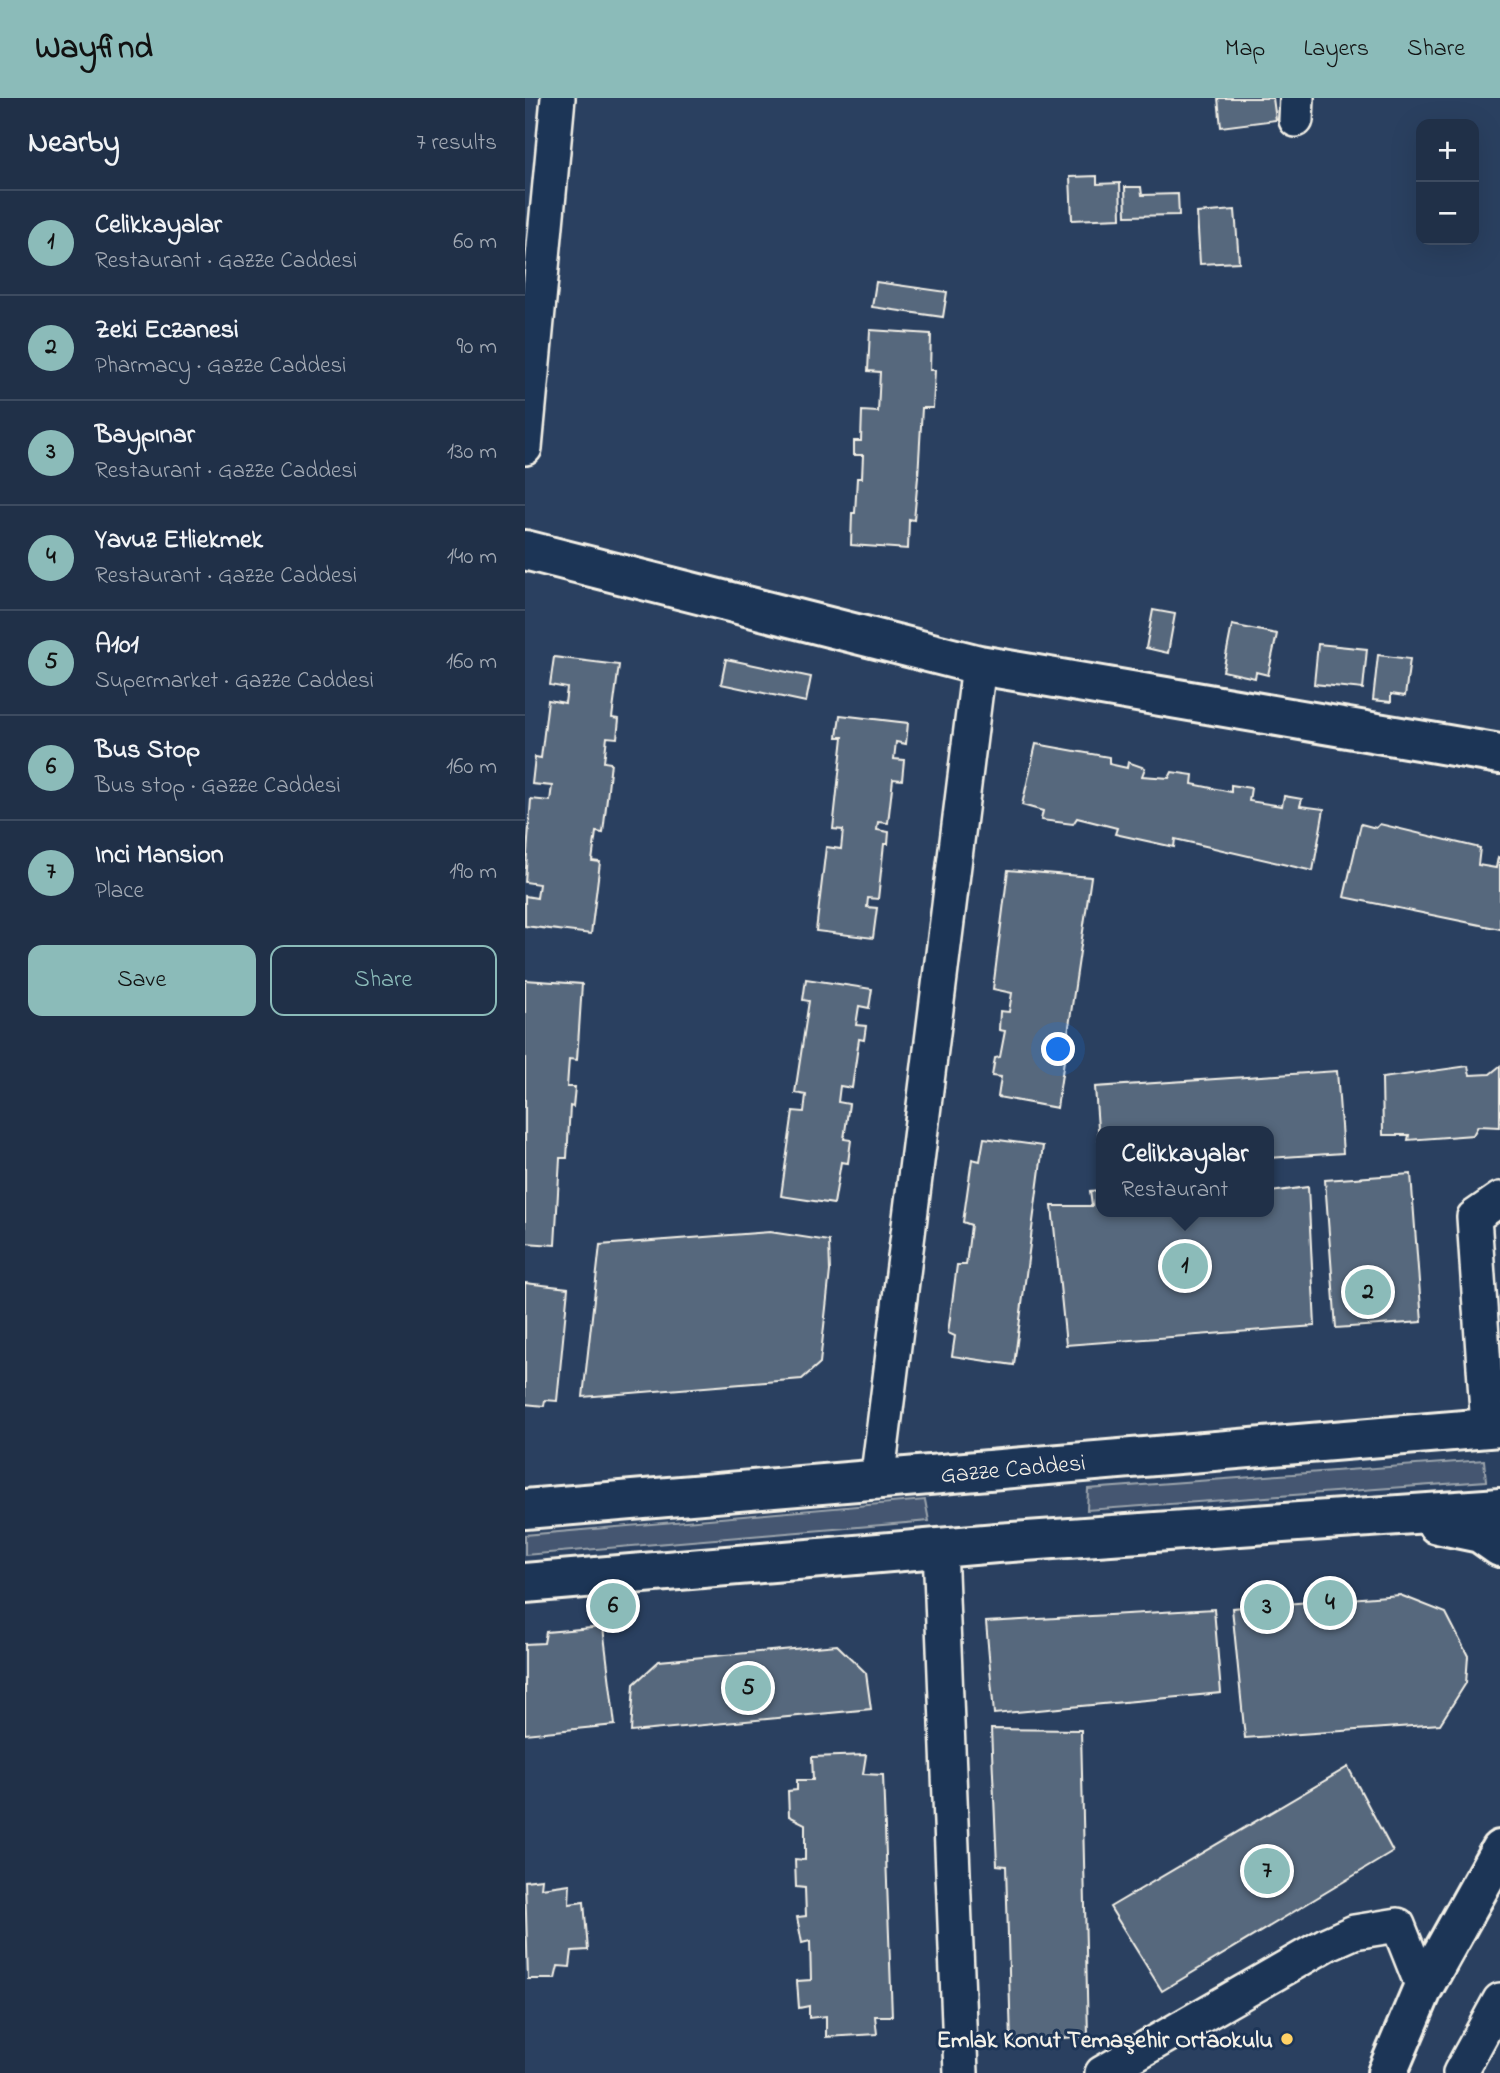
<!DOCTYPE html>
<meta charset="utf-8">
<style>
:root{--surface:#203048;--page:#28384f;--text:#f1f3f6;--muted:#a2a9b4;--line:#3d4b60;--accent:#8bbbb9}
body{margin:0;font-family:"Indie Flower",sans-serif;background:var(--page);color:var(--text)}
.controls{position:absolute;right:21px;top:21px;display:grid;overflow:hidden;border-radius:14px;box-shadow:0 7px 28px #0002}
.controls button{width:63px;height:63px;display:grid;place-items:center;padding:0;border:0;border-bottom:2px solid var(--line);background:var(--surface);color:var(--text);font:35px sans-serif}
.you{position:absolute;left:534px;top:952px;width:24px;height:24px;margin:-18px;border:5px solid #fff;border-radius:50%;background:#1a73e8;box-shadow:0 0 0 10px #1a73e833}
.badge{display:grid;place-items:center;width:46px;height:46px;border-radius:50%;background:var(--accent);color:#111;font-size:23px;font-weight:700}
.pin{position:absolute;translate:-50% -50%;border:4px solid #fff;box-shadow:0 2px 7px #0006}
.popup{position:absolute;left:571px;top:1028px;width:178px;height:91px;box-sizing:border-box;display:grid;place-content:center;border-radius:14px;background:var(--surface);filter:drop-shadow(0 2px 5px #0005);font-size:23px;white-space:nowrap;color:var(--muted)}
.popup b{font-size:26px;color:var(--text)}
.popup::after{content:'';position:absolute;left:50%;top:100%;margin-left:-14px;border:14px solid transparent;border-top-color:var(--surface)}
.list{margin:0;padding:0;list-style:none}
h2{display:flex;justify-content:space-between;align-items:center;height:91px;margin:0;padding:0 28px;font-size:30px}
h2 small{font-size:23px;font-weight:400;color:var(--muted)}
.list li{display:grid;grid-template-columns:46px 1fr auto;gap:21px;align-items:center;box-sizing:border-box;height:105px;padding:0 28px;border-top:2px solid var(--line)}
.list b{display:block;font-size:26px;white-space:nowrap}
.list p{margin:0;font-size:23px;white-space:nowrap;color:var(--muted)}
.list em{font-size:23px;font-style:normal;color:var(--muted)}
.actions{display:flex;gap:14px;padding:21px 28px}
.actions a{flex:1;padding:16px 0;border:2px solid var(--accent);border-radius:14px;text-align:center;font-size:24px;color:var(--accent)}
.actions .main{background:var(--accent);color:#111}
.map{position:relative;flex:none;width:975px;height:1975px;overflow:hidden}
header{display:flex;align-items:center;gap:42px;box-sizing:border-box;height:98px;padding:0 35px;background:var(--accent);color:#111}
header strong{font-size:33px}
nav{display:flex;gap:38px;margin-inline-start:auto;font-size:24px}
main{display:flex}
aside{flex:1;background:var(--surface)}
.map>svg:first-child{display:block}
.green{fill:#445771;stroke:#9ca4ac;stroke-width:2}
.building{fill:#56677d;stroke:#f4f1e8;stroke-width:2}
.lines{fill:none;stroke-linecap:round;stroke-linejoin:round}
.street-casing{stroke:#f4f1e8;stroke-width:38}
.secondary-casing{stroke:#f4f1e8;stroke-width:44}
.street{stroke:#1d3557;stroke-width:33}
.secondary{stroke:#1d3557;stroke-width:38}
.poi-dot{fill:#ffd166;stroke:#1d3557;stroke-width:2.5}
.labels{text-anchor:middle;stroke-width:6;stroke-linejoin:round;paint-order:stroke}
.street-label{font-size:24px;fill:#f4f1e8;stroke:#1d3557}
.poi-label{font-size:24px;font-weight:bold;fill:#f4f1e8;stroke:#1d3557;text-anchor:end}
</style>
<header>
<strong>Wayfind</strong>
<nav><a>Map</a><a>Layers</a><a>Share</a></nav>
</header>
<main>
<aside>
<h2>Nearby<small>7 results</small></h2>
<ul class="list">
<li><span class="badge">1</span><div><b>Celikkayalar</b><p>Restaurant · Gazze Caddesi</p></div><em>60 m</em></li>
<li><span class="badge">2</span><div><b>Zeki Eczanesi</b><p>Pharmacy · Gazze Caddesi</p></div><em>90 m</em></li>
<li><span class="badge">3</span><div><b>Baypınar</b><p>Restaurant · Gazze Caddesi</p></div><em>130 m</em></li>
<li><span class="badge">4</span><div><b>Yavuz Etliekmek</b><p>Restaurant · Gazze Caddesi</p></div><em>140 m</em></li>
<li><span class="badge">5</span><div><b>A101</b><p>Supermarket · Gazze Caddesi</p></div><em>160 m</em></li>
<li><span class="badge">6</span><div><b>Bus Stop</b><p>Bus stop · Gazze Caddesi</p></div><em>160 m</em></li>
<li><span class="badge">7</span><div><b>Inci Mansion</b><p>Place</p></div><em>190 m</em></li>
</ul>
<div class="actions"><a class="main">Save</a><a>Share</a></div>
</aside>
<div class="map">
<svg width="975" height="1975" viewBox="0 0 975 1975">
<rect width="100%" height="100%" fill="#2a4060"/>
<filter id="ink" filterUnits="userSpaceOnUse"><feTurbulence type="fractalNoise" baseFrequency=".0143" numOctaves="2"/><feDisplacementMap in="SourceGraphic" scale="14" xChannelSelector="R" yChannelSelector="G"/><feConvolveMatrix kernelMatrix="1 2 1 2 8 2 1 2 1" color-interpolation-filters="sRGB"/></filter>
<g filter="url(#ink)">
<g class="green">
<path d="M959,1362L961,1383L562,1412L563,1391Z"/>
<path d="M400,1402L404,1423L0,1457V1437Z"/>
</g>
<g class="building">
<path d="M693,0H748L751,22L696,29Z"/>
<path d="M572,78V86L595,85L596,120L547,122L545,79Z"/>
<path d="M600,89H616L617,97L653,96L654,117L601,118Z"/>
<path d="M710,112L714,164L675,166L672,115Z"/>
<path d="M351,184L422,194L418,219L347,209Z"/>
<path d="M345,232L406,236L405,272H410L408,310H397L393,379L389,422L384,421L383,451L326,447L327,415H330L332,380H337L338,357H329V343H336L337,313L353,314L355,274L343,273Z"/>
<path d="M628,512L650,516L643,555L621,550Z"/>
<path d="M707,527L752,536L743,577L731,574L730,580L698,573Z"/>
<path d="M793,546L842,551L838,591L789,586Z"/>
<path d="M853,557L885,561L880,598L866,596V604L848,602Z"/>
<path d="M29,559L94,567L87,620L94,621L92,640L82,639L79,664L86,665L78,735L71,734L67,763L75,764L66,836L0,828V798L12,800L14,786L0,784L6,701L25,703L27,688L7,686L10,659L16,660L23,602L40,605L42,590L25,587Z"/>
<path d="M201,561L286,579L281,604L196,586Z"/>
<path d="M315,617L383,625L381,646L371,644L369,661L379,662L377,682L368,681L363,725L353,724L352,732L364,734L363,746H359L353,801L343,800L342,809L352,810L348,840L291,833L301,749L316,751L318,732L308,731L318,639H312Z"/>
<path d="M511,646L584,659V666L602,670L603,664L620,670L617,678L644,680L647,674L668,677L667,686L706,694V687L726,690L724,703L757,708L759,698L777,701L775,708L799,711L788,773L650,741L649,749L590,736L592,730L552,720L548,726L516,722L518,713L497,707Z"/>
<path d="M836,726L851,730L855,726L955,750L953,767L971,770L973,759L975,760V831L819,799Z"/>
<path d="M483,772L566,779L532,1010L473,999L476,979L467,978L470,960L475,959L480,933L474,932L475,913L484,914L487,895L468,891Z"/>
<path d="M281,881L347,891L344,910L334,908L331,927L341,928L339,942L334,941L327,990L315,988L313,1004L324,1006L319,1041L326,1042L323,1065L316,1064L309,1106L256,1098L268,1013L279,1014L281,997L270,995L284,903L278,902Z"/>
<path d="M0,882L57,886L52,962L44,961L42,989H50L48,1009L45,1008L42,1060H35L30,1147L0,1145Z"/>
<path d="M943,968L945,977L965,976L975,968V1029L953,1028L948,1037L883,1042L884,1037H858L857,980Z"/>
<path d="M812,973L818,1055L744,1060V1033H576V1071L570,989Z"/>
<path d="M459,1040L518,1048L489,1267L427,1258L430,1238L423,1235L432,1167H441L446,1127L438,1124L447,1061L455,1063Z"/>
<path d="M886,1076L897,1224L811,1230L800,1082Z"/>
<path d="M744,1082L746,1094L783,1089L790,1228L541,1247L527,1108H567L565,1093L576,1092V1114H744Z"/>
<path d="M245,1134L304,1143L305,1173L295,1265L277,1281L58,1299L75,1147Z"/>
<path d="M0,1185L43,1190L32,1303L20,1302L19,1308L0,1306Z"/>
<path d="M875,1497L921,1515L943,1558L941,1585L915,1626L720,1640L707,1510Z"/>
<path d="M689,1511L696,1595L469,1616L461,1524Z"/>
<path d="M78,1529L90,1627L0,1636V1546L19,1545L21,1534Z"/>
<path d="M312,1547L341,1575L346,1611L106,1634L109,1586L134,1563Z"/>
<path d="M466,1631L556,1632L563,1938L486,1944L481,1768L472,1767Z"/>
<path d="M341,1657L338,1676L358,1677L367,1918H350L352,1936L301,1939V1918L284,1920V1908L274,1910L272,1883L286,1882L285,1843L277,1845L272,1819L281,1818L280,1790L271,1789L270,1761L280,1762V1726L264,1718L263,1693L272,1692V1682H288L287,1659Z"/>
<path d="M823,1669L868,1754L637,1893L585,1809Z"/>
<path d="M17,1781L16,1790L45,1786L44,1806L59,1804L63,1852L47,1853L45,1869L33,1868L30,1881H3L0,1783Z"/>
</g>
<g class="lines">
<defs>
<g id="street">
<path d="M771,22L772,0"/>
<path d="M0,350L33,0"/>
<path d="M963,1329L949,1119L975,1101"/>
<path d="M352,1384L454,567"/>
<path d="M415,1450L436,1975"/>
<path d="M577,1975L802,1846L829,1834L873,1827L898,1890"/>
<path d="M935,1975L975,1902"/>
</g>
<g id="secondary">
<path d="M0,452L454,567L975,656"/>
<path d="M0,1411L975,1329"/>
<path d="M912,1426L955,1435L975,1449"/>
<path d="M0,1485L472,1445L975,1410"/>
<path d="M862,1975L898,1890L975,1752"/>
</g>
</defs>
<use href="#street" class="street-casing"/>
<use href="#secondary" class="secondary-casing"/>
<use href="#street" class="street"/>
<use href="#secondary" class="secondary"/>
</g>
</g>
<circle class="poi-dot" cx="762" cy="1941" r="7"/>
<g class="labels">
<g class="street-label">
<text transform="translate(488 1370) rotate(-5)" y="8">Gazze Caddesi</text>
</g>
<g class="poi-label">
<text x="748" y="1949">Emlak Konut Temaşehir Ortaokulu</text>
</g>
</g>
</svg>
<div class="controls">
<button>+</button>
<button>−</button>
</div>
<div class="you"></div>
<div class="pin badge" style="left:660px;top:1168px">1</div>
<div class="popup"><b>Celikkayalar</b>Restaurant</div>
<div class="pin badge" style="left:843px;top:1194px">2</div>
<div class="pin badge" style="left:742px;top:1509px">3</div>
<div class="pin badge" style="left:805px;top:1505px">4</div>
<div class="pin badge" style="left:223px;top:1590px">5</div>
<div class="pin badge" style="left:88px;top:1508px">6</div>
<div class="pin badge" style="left:742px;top:1773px">7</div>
</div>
</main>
